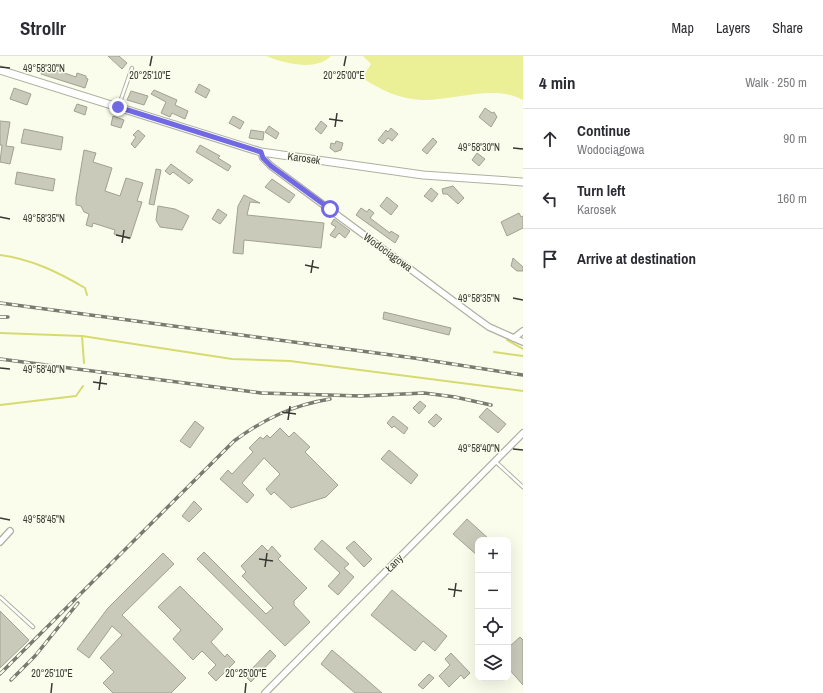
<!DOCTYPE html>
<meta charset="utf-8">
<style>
:root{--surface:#fff;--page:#f7f7f7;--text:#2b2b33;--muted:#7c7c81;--line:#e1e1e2}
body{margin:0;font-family:"Archivo Narrow",sans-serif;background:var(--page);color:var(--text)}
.controls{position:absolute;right:12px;bottom:12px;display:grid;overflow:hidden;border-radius:8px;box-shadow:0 4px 16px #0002}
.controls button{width:36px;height:36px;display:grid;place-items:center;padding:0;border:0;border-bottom:1px solid var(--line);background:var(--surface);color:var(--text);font:20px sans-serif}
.stop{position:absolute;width:12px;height:12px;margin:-9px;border:3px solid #7169e3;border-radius:50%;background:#fff}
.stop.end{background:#7169e3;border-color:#fff;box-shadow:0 1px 4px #0008}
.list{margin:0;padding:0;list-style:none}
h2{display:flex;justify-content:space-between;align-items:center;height:52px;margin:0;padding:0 16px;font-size:17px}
h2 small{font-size:13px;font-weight:400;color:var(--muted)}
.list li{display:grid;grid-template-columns:26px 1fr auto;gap:12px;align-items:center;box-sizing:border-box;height:60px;padding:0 16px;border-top:1px solid var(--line)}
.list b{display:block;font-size:15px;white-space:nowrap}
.list p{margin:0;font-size:13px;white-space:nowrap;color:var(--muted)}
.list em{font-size:13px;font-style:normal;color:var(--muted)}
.icon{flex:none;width:22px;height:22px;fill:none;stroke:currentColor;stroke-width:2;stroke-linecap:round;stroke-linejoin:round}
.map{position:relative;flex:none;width:523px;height:637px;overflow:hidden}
header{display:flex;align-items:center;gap:24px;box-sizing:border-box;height:56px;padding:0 20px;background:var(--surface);border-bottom:1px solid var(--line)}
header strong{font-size:19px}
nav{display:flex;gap:22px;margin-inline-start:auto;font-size:14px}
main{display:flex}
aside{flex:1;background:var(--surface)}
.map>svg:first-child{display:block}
.green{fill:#ebf096}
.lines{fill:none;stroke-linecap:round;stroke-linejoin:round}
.stream{stroke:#d6db71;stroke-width:2}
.building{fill:#c9caba;stroke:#a0a192}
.service-casing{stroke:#afb0a1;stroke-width:4.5}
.minor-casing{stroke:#afb0a1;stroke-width:8}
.tertiary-casing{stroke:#afb0a1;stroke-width:9}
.service{stroke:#fff;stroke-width:2.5}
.minor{stroke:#fff;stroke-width:5.5}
.tertiary{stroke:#fff;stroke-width:7}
.rail-casing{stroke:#797a70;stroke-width:3.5}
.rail{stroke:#fbfdec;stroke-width:2;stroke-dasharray:6;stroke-linecap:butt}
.route{stroke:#7169e3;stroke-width:5}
.ticks{fill:none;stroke:#383932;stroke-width:1.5}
.labels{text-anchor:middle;stroke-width:3;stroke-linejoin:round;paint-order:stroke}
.street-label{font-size:11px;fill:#383932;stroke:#fbfdec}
.ticks-label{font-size:10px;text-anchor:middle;fill:#383932;stroke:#fbfdec;stroke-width:3;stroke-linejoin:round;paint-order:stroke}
</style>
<header>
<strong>Strollr</strong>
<nav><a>Map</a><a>Layers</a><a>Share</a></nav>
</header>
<main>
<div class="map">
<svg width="523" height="637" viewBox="0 0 523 637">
<rect width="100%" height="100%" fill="#fbfdec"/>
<g class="green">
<path d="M266,0H331C315,16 284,7 266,0Z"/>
<path d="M363,0H523V44C496,28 452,45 422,44C399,43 381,34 362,22L371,8Z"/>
</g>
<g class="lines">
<g class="stream">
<path d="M0,199C31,203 58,216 85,232L87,239"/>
<path d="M0,277L82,280L232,303L290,305L523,335"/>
<path d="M82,280L84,307"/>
<path d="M507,284L523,293"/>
<path d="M494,296L523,300"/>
<path d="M0,349L76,340L83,330"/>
</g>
</g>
<g class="building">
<path d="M108,0H119L127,7L122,13Z"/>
<path d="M44,10L76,21L77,17L86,20V22L88,23L85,32L41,18Z"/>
<path d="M199,28L210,34L206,42L195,36Z"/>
<path d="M14,32L31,38L27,49L10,43Z"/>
<path d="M154,34L177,44L175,49L188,55L185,63L172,57L170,61L161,57L166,46L151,38Z"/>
<path d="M131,35L148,40L144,49L127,44Z"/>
<path d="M77,48L87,51L85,59L74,55Z"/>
<path d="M485,52L492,57L494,56L497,61L491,71L479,61Z"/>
<path d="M113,60L124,64L121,72L111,69Z"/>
<path d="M233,60L244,66L240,73L229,67Z"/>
<path d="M0,65L10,66L6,90L14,91L10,108L0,106L2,89H0Z"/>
<path d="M321,65L327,70L321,78L315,73Z"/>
<path d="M269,70L279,77L276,83L265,76Z"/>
<path d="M391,72L398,78L392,85L388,82L383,88L378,84L386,74L388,76Z"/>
<path d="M24,73L63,81L61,94L21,87Z"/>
<path d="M138,74L145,80L135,92L131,88L136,81L133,79Z"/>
<path d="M251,74L264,76L263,84L249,82Z"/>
<path d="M433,82L437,86L427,98L422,94Z"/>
<path d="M336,85L343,87L341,94L335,96L330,92L331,87L335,88Z"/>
<path d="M200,89L220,100L218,102L231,110L228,115L196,96Z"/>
<path d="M84,94L96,97L93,106L112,112L105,135L120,140L126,122L143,127L137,145L142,146L130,183L114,178L115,174L93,167L92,171L86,169L89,158L84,156L81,150L76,149V142Z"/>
<path d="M477,97L485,103L479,110L472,104Z"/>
<path d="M171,108L193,124L189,128L173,116L170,119L165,115Z"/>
<path d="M156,113L161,114L154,149L149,148Z"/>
<path d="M17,116L55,123L53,135L15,128Z"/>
<path d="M272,123L295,139L289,147L265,131Z"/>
<path d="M453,130L464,142L458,148L447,138H443L442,133Z"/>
<path d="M431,132L438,138L432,146L424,140Z"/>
<path d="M244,139L260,147L250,146L247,159L324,167L321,192L244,184L243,198L233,197L238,150Z"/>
<path d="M387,141L398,150L391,159L380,150Z"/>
<path d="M158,150L175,153L189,160L182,174L160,171L156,164Z"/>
<path d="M361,152L367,156L369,153L374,157L370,162L390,177L391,175L399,180L395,187L356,159Z"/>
<path d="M218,153L227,159L220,168L212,163Z"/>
<path d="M519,157L521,161L523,160V172L507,180L501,166Z"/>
<path d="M334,163L350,175L345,182L339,177L335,182L330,179L336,171L331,168Z"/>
<path d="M513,202L523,211V215H517L511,210Z"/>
<path d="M384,256L451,272L449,279L383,263Z"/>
<path d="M420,345L426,350L419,358L413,352Z"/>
<path d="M487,352L506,368L498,377L479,361Z"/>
<path d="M436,358L442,363L434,371L428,366Z"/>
<path d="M393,360L408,372L404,378L394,370L392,372L387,367Z"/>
<path d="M195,365L204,372L190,392L180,385Z"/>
<path d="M280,372L289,381L294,376L310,391L305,396L338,429L326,441L291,452L274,436L271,439L266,433L280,418L264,402L242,427L254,439L247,447L220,423L228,414L232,418L253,396L249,392L260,381L263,383L267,379L270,382Z"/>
<path d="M389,394L418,419L411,428L381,403Z"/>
<path d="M194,445L202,453L189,466L182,460Z"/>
<path d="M467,463L490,484H478V500L453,478Z"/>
<path d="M322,484L349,508L344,512L354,521L338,539L328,530L340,517L314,493Z"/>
<path d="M354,485L372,503L364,511L346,492Z"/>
<path d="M262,489L268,495L272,490L281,500L278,503L307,532L294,545V549L310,566L285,590L197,503L204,496L266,558L273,552L242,520L246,516L241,510Z"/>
<path d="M163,497L174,508L122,559L186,622L171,637H113L103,627L114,616L100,602L122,579L112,570L89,602L77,593L108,552Z"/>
<path d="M180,530L223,573L211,586L225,601L227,598L235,606L216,625L208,617L216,609L202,595L193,604L173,583L181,574L158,551Z"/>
<path d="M392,534L447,580L435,595L423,585L415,595L371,559Z"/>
<path d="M0,555L29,584L0,612Z"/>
<path d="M520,581L523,584V629L508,612V592Z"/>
<path d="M270,594L276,600L251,626L245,620Z"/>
<path d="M332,594L359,617L382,637H355L321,608Z"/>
<path d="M451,597L470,617L464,623L461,619L449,631L439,620L450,609L445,603Z"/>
<path d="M429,618L434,622L423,633L418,629Z"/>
</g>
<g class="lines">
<defs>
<g id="service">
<path d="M119,49L132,12"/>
<path d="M496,406L523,431"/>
<path d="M0,541L33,571"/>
</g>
<g id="minor">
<path d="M261,96L263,102L271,110L475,261L489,271L523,286"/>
<path d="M514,282L523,275"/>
<path d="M0,486L10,475"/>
<path d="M265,637L523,377"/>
</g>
<path id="tertiary" d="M0,14L261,96L423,119L523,126"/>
</defs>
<use href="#service" class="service-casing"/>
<use href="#minor" class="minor-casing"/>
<use href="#tertiary" class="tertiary-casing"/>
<use href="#service" class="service"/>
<use href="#minor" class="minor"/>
<use href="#tertiary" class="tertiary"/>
<defs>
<g id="rail">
<path d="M0,247L414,302L523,319"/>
<path d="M0,261H8"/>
<path d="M0,303L261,337L361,340L424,337L455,341L491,349"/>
<path d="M0,618L234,385C264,363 293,349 330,343"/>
<path d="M11,624L35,600L78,547"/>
</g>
</defs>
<use href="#rail" class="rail-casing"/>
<use href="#rail" class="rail"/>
</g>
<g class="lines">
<path class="route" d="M118,51L261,96L263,102L271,110L330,153"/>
</g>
<path class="ticks" d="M150,10L152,0M344,10L346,0M0,11L10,12M329,63L343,65M335,71L337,57M513,92L523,93M0,161L10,163M116,179L130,182M122,187L124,174M305,209L319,212M311,217L313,204M513,242L523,244M0,312L10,313M93,326L107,328M99,334L101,320M282,356L296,358M288,364L290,350M513,393L523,394M0,462L10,464M259,503L273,505M265,511L267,497M448,533L462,535M454,541L456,527M51,637L52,627M245,637L246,627"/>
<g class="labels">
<g class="street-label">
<text transform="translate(304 102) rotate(8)" y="4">Karosek</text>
<text transform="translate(388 196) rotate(36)" y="4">Wodociągowa</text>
<text transform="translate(394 507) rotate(-45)" y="4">Łany</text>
</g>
</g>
<g class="ticks-label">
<text x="44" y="16">49°58'30"N</text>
<text x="150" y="23">20°25'10"E</text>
<text x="344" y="23">20°25'00"E</text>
<text x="479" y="95">49°58'30"N</text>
<text x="44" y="166">49°58'35"N</text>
<text x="479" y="246">49°58'35"N</text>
<text x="44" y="317">49°58'40"N</text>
<text x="479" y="396">49°58'40"N</text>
<text x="44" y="467">49°58'45"N</text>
<text x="52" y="621">20°25'10"E</text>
<text x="246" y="621">20°25'00"E</text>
</g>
</svg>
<div class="controls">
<button>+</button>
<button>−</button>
<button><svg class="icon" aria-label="locate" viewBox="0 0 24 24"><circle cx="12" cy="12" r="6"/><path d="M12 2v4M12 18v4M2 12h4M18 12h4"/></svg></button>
<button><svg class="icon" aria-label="layers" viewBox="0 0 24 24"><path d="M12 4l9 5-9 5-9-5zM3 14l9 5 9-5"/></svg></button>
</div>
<div class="stop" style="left:330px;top:153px"></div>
<div class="stop end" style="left:118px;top:51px"></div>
</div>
<aside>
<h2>4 min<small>Walk · 250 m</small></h2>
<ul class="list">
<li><svg class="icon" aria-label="ahead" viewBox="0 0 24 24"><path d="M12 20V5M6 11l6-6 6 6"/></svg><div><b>Continue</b><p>Wodociągowa</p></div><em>90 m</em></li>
<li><svg class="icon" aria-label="left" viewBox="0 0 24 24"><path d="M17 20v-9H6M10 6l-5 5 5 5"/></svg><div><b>Turn left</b><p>Karosek</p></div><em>160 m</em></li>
<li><svg class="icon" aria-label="arrive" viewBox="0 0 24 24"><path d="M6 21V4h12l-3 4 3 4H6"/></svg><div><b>Arrive at destination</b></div></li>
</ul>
</aside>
</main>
